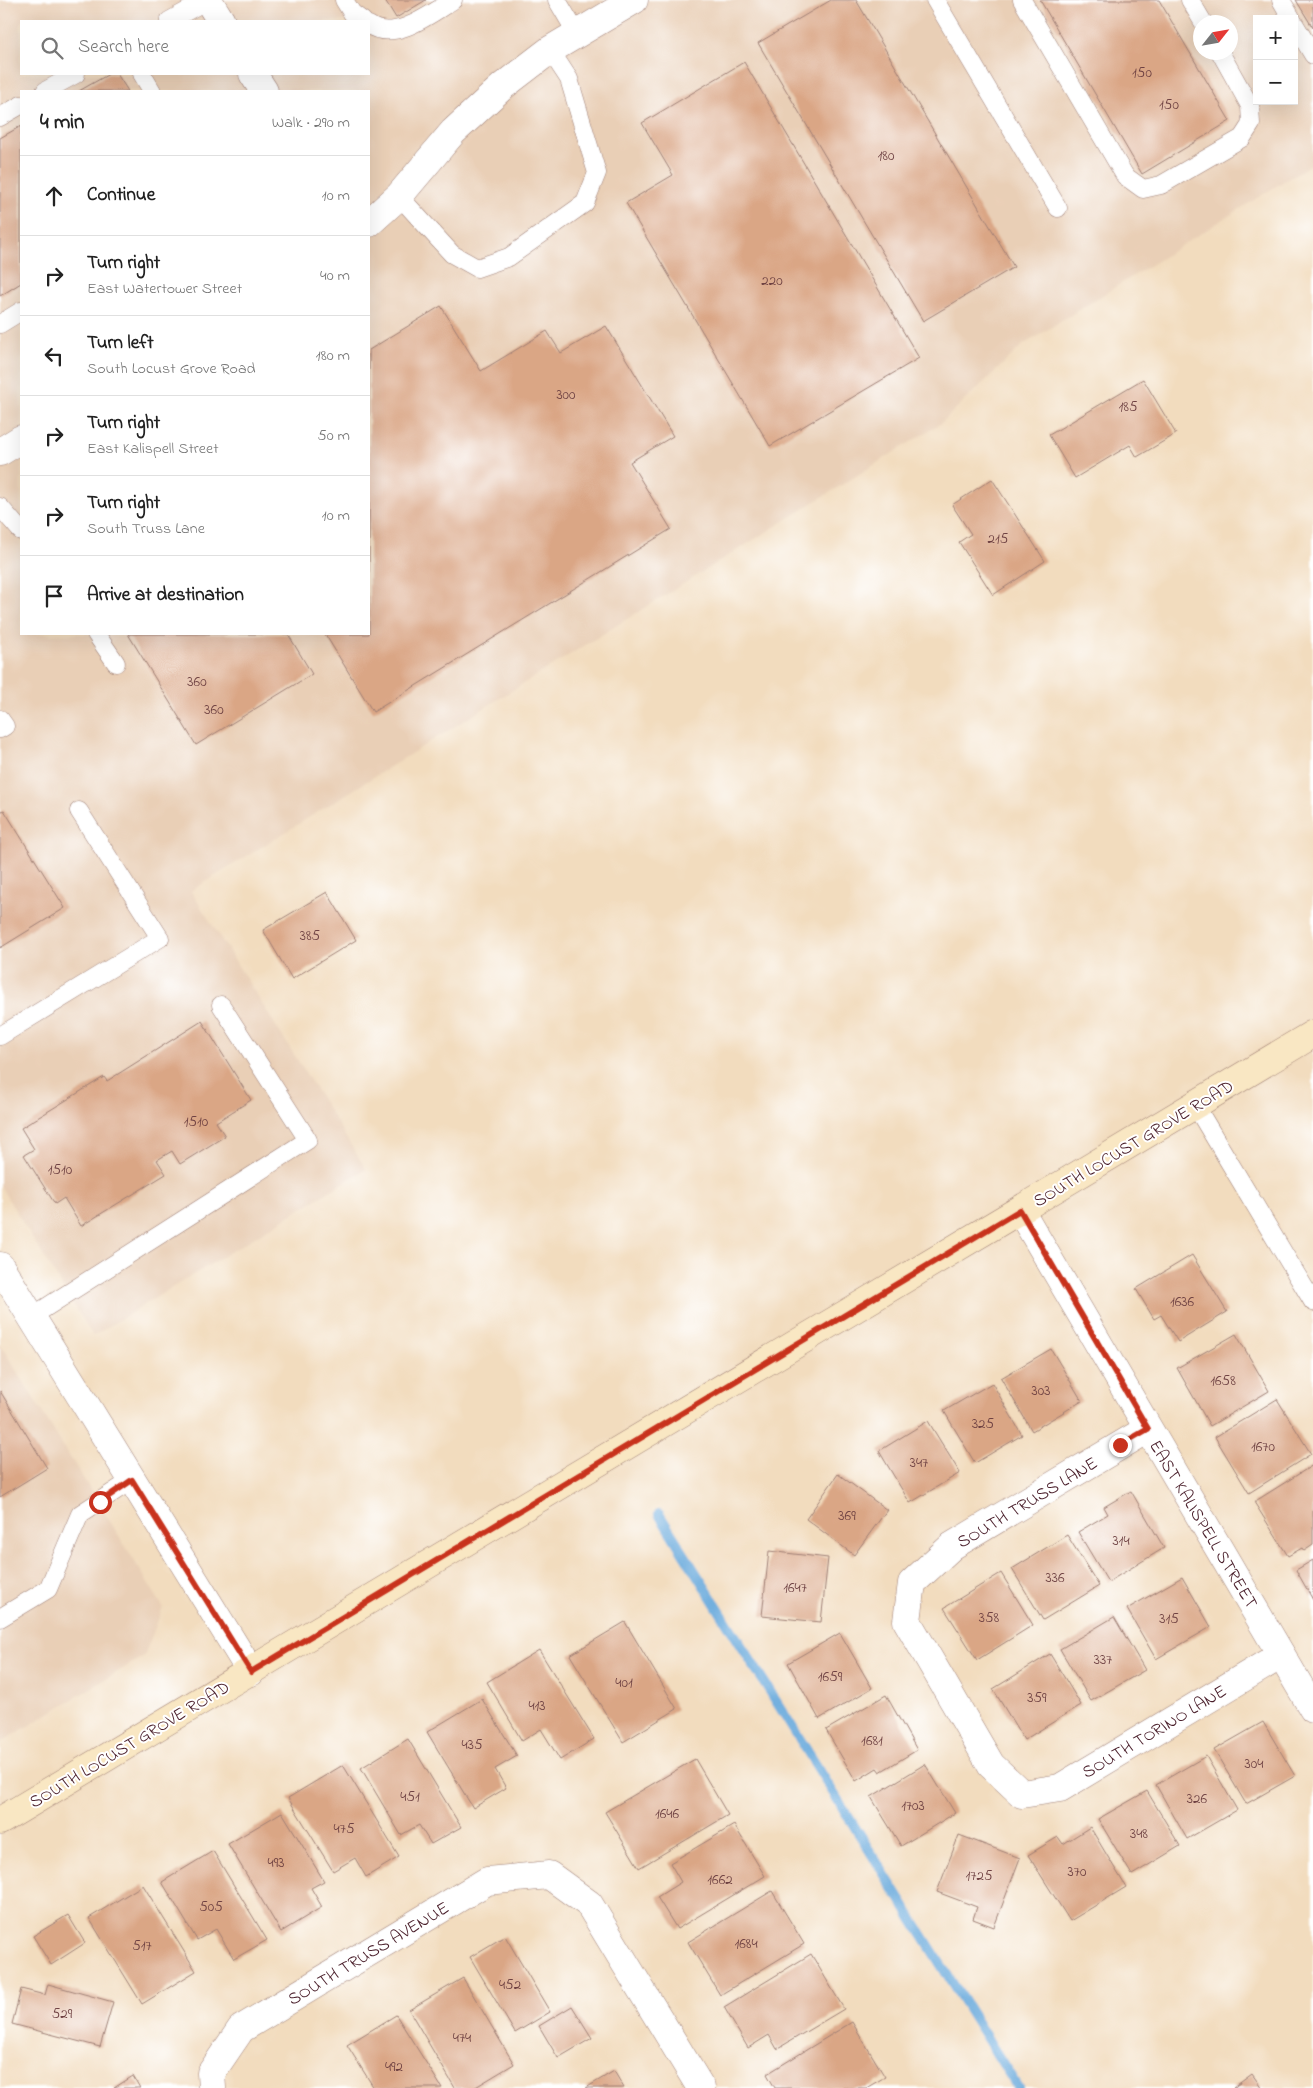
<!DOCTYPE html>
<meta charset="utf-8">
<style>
:root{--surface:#fff;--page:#f6f6f6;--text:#222;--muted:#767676;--line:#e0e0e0}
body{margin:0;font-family:"Indie Flower",sans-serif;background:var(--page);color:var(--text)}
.controls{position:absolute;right:15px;top:15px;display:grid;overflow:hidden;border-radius:0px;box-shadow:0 5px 20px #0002}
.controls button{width:45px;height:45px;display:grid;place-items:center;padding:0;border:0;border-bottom:1px solid var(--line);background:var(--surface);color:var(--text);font:25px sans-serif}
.compass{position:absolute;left:1193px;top:15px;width:45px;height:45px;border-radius:50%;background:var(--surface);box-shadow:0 5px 20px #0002;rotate:59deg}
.stop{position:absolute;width:15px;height:15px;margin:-11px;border:4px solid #c8321e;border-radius:50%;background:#fff}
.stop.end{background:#c8321e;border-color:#fff;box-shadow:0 1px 5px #0008}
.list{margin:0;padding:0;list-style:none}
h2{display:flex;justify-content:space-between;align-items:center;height:65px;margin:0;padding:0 20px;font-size:21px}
h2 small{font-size:16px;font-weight:400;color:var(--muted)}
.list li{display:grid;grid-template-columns:32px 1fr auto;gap:15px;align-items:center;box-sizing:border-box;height:80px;padding:0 20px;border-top:1px solid var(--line)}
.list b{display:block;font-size:19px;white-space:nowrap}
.list p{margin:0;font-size:16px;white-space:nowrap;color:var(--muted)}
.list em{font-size:16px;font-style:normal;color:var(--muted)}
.icon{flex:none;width:28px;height:28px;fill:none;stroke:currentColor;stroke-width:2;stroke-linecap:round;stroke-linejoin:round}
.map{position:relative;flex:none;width:1313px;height:2088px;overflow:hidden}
.search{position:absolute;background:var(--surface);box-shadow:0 5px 20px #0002;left:20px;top:20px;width:350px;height:55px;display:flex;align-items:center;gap:12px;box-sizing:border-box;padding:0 18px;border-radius:0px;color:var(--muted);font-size:19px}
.panel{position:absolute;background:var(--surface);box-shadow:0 5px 20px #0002;left:20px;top:90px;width:350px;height:545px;border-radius:0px}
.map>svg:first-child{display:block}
.built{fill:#e9cfb6;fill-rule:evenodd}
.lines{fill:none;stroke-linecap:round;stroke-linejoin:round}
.stream{stroke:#68a9db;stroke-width:10}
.building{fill:#daa685}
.lane-casing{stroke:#9e7e74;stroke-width:19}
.street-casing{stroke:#9e7e74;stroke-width:29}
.secondary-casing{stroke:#9e7e74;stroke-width:29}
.lane{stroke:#fff;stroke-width:18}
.street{stroke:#fff;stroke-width:28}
.secondary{stroke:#f9e7c3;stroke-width:28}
.route{stroke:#c8321e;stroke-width:6}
.labels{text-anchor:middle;stroke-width:4;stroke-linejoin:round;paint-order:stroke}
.number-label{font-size:15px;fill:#6e4142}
.street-label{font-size:18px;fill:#4a1f2b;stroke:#fff}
</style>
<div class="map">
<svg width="1313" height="2088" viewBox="0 0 1313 2088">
<rect width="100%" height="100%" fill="#fff"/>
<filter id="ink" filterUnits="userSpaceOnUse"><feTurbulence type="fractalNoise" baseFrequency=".02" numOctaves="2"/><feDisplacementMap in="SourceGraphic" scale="10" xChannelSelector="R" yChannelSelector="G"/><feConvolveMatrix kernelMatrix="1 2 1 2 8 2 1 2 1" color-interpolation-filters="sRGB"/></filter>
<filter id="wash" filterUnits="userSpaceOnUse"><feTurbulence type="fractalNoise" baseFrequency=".0096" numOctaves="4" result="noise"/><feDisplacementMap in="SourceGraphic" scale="20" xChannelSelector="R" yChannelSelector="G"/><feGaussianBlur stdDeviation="1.12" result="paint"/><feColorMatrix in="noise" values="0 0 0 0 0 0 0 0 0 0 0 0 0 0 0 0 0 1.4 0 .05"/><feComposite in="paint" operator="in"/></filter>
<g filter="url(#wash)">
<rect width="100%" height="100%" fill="#f2dcbe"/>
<g class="built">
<path d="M0,0H1313V163L1023,345L941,423L191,891L366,1169L93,1336L0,1186ZM1257,19H1294V101H1257ZM21,21H369V74H21ZM1200,22H1230V52H1200ZM21,91H369V634H21Z"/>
<path d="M0,1344L163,1607L144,1656L0,1743Z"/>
</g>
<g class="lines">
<path class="stream" d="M659,1514L1018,2088"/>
</g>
<g id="blocks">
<g class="building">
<path d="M385,0H426L396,18Z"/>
<path d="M831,0H856L1014,267L923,321L758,43Z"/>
<path d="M1040,0H1159L1230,121L1142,174Z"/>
<path d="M1296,0H1313V28Z"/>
<path d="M744,62L919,358L770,446L626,203L673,175L642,123Z"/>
<path d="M109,74H117L128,91H79Z"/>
<path d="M21,126V283L0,296V138Z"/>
<path d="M441,306L481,371L547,331L561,353L606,326L673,436L630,462L671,529L373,712L325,634H369V350Z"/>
<path d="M1143,379L1176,434L1137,457L1130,445L1075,478L1049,435Z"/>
<path d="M992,479L1045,561L993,595L959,542L971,534L952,505Z"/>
<path d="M128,634H288L312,674L196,745Z"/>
<path d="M4,810L65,908L0,948V812Z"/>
<path d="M327,892L356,940L292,979L263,930Z"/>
<path d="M202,1021L251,1100L216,1122L225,1136L180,1164L172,1151L157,1160L166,1174L81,1226L64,1198L55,1204L24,1155L34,1149L21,1128L104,1077L107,1081Z"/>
<path d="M1192,1255L1227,1312L1178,1342L1161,1315L1154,1319L1136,1289Z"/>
<path d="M1236,1334L1269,1391L1210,1426L1177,1368Z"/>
<path d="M1051,1349L1082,1401L1032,1431L1001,1378Z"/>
<path d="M992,1383L1022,1435L975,1463L944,1411Z"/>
<path d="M0,1391L47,1468L0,1497Z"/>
<path d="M1277,1399L1311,1454L1249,1493L1215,1437Z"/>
<path d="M928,1421L960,1473L910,1503L879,1451Z"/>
<path d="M1313,1465V1545L1304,1551L1302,1548L1288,1556L1254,1502Z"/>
<path d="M838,1474L887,1510L854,1555L806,1519Z"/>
<path d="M1131,1491L1164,1548L1108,1582L1078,1532L1108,1514L1104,1507Z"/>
<path d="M1067,1535L1099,1586L1043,1620L1012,1569Z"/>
<path d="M769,1551L828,1558L821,1622L762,1616Z"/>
<path d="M1313,1560V1600L1296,1570Z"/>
<path d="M1001,1573L1033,1625L977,1660L944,1608Z"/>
<path d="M1182,1577L1211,1627L1156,1659L1127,1609Z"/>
<path d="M1114,1617L1145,1670L1091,1701L1060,1649Z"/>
<path d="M625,1622L677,1709L623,1742L570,1655Z"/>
<path d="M840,1633L872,1688L819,1719L788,1663Z"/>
<path d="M539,1650L594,1739L560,1760L541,1729L522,1741L487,1682Z"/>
<path d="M1050,1654L1081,1705L1024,1740L993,1689Z"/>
<path d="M886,1695L917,1750L880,1772L877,1768L856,1781L826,1730Z"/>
<path d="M482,1699L517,1756L495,1769L506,1788L473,1808L427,1732Z"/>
<path d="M1263,1722L1295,1776L1246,1804L1214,1750Z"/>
<path d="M408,1739L461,1827L431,1844L419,1825L401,1835L361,1768Z"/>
<path d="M1206,1756L1237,1810L1187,1839L1156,1785Z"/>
<path d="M695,1759L728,1815L639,1868L605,1812Z"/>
<path d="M925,1764L955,1813L901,1846L871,1797Z"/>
<path d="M343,1765L399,1857L366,1877L355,1858L333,1871L288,1798Z"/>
<path d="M1147,1791L1180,1846L1132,1875L1098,1819Z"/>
<path d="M282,1812L324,1881L311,1888L322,1907L281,1932L228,1844Z"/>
<path d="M734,1825L765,1876L677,1929L657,1897L681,1882L670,1863Z"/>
<path d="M1090,1827L1126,1887L1070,1921L1028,1855L1058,1837L1063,1844Z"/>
<path d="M959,1835L1020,1858L994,1927L973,1919L977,1907L937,1892Z"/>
<path d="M213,1851L267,1940L234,1959L216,1929L197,1940L162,1882Z"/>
<path d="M143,1885L196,1971L142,2004L89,1918Z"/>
<path d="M772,1891L804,1944L720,1995L688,1942Z"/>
<path d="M68,1915L85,1943L51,1965L33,1936Z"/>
<path d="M505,1936L550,2012L515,2033L470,1957Z"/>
<path d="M811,1954L844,2009L777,2049L769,2035L748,2048L724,2007Z"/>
<path d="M463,1978L514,2064L474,2088H455L409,2010Z"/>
<path d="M48,1984L113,2002L100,2047L12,2024L21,1989L45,1995Z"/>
<path d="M572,2006L592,2038L558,2058L539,2026Z"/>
<path d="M396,2015L442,2088H374L347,2045Z"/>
<path d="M852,2022L885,2077L866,2088H775L767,2074Z"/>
<path d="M614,2071L624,2088H586Z"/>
<path d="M1252,2074L1262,2088H1233Z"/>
<path d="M133,2076L140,2088H114Z"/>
</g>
</g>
</g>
<g filter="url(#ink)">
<use href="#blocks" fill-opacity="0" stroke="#9e7e74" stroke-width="1"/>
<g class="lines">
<defs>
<g id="lane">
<path d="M344,0L352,13L363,21"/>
<path d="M557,0L577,34"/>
<path d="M935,0L1058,208"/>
<path d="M1022,0L1125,176L1143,189L1161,185L1242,138L1251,124L1250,106L1220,52"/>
<path d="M1190,0L1203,22"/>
<path d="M1281,0L1292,19"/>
<path d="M169,21L207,0"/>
<path d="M1294,23L1313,55"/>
<path d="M369,25C394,43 432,13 453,0"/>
<path d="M142,74L152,91"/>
<path d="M45,91L76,74"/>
<path d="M0,117L21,105"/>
<path d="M399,196L452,254L477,268L509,257L585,203L597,173L569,79L550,50"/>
<path d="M0,324L21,311"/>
<path d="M0,507L21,531"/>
<path d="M96,634L116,663"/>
<path d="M0,719L5,726L0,729"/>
<path d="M0,1036L160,938L79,811"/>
<path d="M1195,1105L1313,1302"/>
<path d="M31,1317L308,1140L221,1005"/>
<path d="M0,1618L48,1589L80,1514L132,1480"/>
</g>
<g id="street">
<path d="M208,0L221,21"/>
<path d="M253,74L264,91"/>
<path d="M369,223L399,196L453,132L503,86L550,50L634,0"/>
<path d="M0,452L21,439"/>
<path d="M1020,1210L1313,1709"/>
<path d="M0,1266L251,1672"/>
<path d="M1148,1429L952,1546L912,1583L907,1621L991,1765L1022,1794L1060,1788L1281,1655"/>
<path d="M212,2088L211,2073L241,2029L487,1881L549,1875L589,1904L701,2088"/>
</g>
<path id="secondary" d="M0,1821L1313,1034"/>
</defs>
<use href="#lane" class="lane-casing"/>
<use href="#street" class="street-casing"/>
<use href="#secondary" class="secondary-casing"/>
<use href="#lane" class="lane"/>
<use href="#street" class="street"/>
<use href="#secondary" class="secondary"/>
</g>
</g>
<g class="lines" filter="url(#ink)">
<path class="route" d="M100,1502L132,1480L251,1672L1020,1210L1148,1429L1120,1445"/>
</g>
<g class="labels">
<g class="number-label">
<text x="1142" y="77">150</text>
<text x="1169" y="109">150</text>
<text x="886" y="160">180</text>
<text x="772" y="285">220</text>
<text x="566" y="399">300</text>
<text x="1128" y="411">185</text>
<text x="998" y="543">215</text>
<text x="197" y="686">360</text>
<text x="214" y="714">360</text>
<text x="310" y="940">385</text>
<text x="196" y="1126">1510</text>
<text x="60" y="1174">1510</text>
<text x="1182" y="1306">1636</text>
<text x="1223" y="1385">1658</text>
<text x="1041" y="1395">303</text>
<text x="983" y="1428">325</text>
<text x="1263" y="1451">1670</text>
<text x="919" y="1467">347</text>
<text x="847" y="1520">369</text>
<text x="1121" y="1545">314</text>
<text x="1055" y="1582">336</text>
<text x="795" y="1592">1647</text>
<text x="989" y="1622">358</text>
<text x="1169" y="1623">315</text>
<text x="1103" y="1664">337</text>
<text x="830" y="1681">1659</text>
<text x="624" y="1687">401</text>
<text x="1037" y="1702">359</text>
<text x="537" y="1710">413</text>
<text x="872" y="1745">1681</text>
<text x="472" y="1749">435</text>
<text x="1254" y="1768">304</text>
<text x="410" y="1801">451</text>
<text x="1197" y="1803">326</text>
<text x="913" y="1810">1703</text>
<text x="667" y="1818">1646</text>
<text x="344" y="1833">475</text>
<text x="1139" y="1838">348</text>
<text x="276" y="1867">493</text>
<text x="1077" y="1876">370</text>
<text x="979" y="1880">1725</text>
<text x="720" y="1884">1662</text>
<text x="211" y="1911">505</text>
<text x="746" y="1948">1684</text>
<text x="142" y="1950">517</text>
<text x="510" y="1989">452</text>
<text x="62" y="2018">529</text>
<text x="462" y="2042">474</text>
<text x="394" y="2071">492</text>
</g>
<g class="street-label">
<text transform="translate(1133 1143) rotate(-31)" y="6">SOUTH LOCUST GROVE ROAD</text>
<text transform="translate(1027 1502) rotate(-31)" y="6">SOUTH TRUSS LANE</text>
<text transform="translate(1204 1524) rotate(59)" y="6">EAST KALISPELL STREET</text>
<text transform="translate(1154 1731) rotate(-31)" y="6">SOUTH TORINO LANE</text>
<text transform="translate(129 1744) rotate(-31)" y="6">SOUTH LOCUST GROVE ROAD</text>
<text transform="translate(368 1953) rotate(-31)" y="6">SOUTH TRUSS AVENUE</text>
</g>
</g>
</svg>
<div class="controls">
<button>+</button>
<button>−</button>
</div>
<svg class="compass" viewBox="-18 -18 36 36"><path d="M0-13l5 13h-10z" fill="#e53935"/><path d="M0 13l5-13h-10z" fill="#767676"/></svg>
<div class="stop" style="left:100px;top:1502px"></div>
<div class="stop end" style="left:1120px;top:1445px"></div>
<div class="search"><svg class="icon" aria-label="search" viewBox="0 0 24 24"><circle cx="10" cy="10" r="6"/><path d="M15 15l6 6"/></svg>Search here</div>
<section class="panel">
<h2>4 min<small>Walk · 290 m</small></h2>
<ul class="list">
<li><svg class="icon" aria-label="ahead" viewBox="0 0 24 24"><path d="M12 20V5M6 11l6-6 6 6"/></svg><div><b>Continue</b></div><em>10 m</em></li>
<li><svg class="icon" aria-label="right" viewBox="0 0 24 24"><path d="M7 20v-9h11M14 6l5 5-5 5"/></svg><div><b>Turn right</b><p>East Watertower Street</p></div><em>40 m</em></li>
<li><svg class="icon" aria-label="left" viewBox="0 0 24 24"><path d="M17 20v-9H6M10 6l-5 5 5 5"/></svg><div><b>Turn left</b><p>South Locust Grove Road</p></div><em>180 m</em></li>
<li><svg class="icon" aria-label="right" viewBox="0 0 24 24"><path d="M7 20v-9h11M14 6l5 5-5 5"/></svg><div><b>Turn right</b><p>East Kalispell Street</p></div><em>50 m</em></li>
<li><svg class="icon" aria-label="right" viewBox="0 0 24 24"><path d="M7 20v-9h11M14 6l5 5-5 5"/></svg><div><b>Turn right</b><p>South Truss Lane</p></div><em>10 m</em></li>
<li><svg class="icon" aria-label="arrive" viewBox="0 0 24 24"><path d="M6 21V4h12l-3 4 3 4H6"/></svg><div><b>Arrive at destination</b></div></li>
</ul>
</section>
</div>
